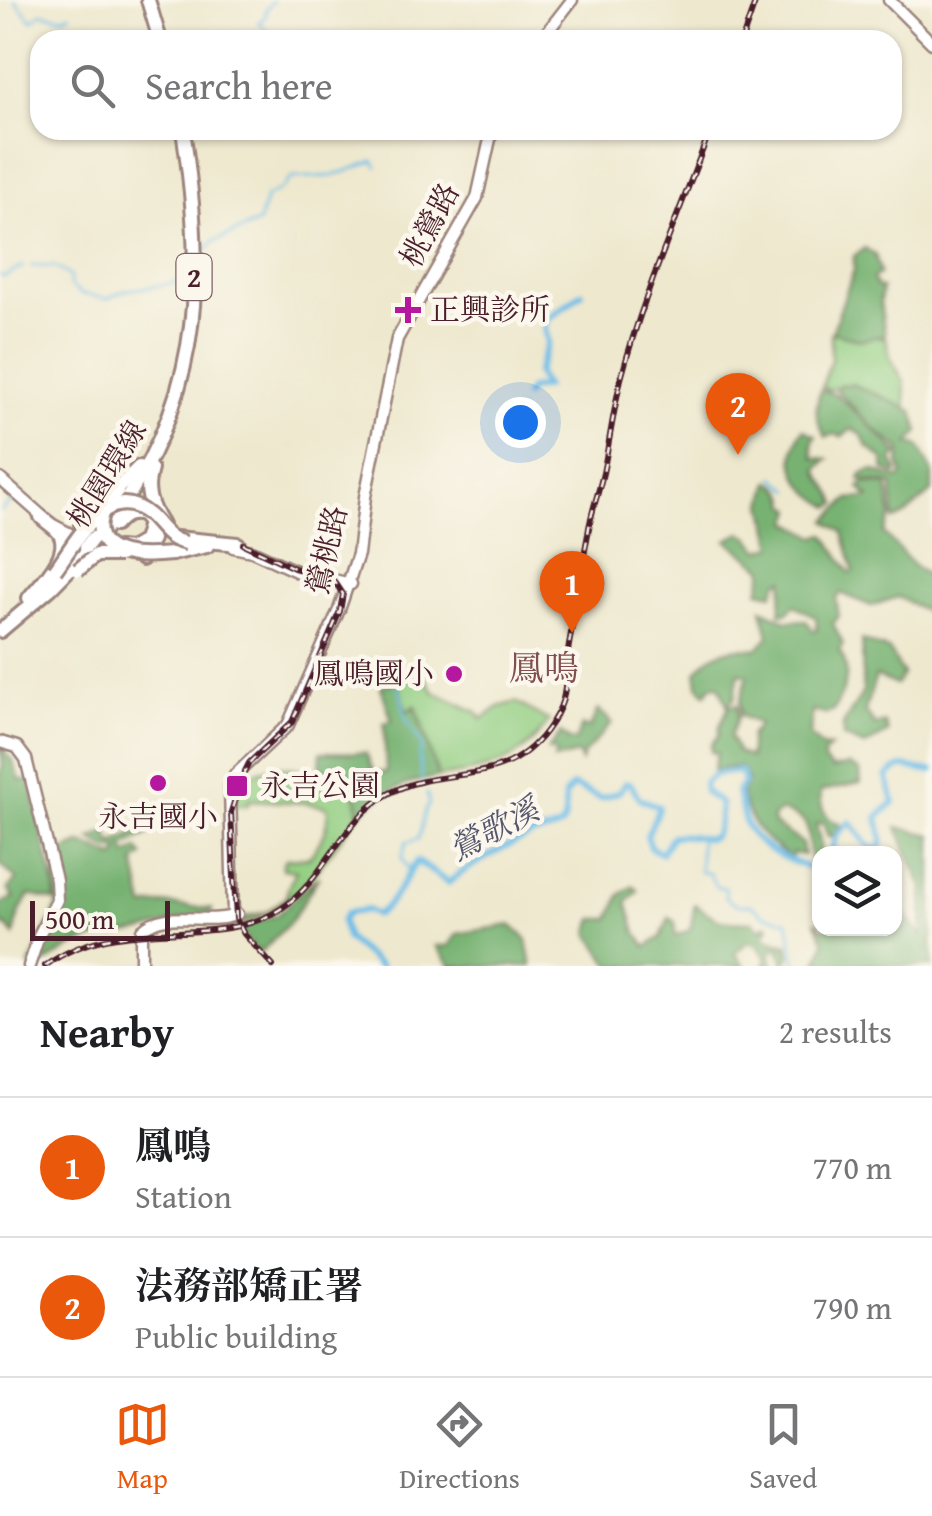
<!DOCTYPE html>
<meta charset="utf-8">
<style>
:root{--surface:#fff;--page:#f2f2f2;--text:#202124;--muted:#757577;--line:#e0e0e0;--accent:#ea580c}
body{margin:0;font-family:"Gentium Book Plus","Noto Serif TC",serif;background:var(--page);color:var(--text)}
.controls{position:absolute;right:30px;bottom:30px;display:grid;overflow:hidden;border-radius:20px;box-shadow:0 2px 8px #0004}
.controls button{width:90px;height:90px;display:grid;place-items:center;padding:0;border:0;border-bottom:2px solid var(--line);background:var(--surface);color:var(--text);font:50px sans-serif}
.scale{position:absolute;left:30px;bottom:25px;width:140px;box-sizing:border-box;padding-left:10px;border:5px solid #4a1f2b;border-top:0;font-size:28px;line-height:35px;white-space:nowrap;color:#4a1f2b;-webkit-text-stroke:8px #fbf7ec;paint-order:stroke}
.you{position:absolute;left:520px;top:422px;width:35px;height:35px;margin:-25px;border:8px solid #fff;border-radius:50%;background:#1a73e8;box-shadow:0 0 0 15px #1a73e833}
.badge{display:grid;place-items:center;width:65px;height:65px;border-radius:50%;background:var(--accent);color:#fff;font-size:32px;font-weight:700}
.pin{position:absolute;translate:-50% -82px;filter:drop-shadow(0 2px 5px #0008)}
.pin::after{content:'';position:absolute;top:52px;width:35px;height:30px;background:inherit;clip-path:polygon(0 0,100% 0,50% 100%)}
.list{margin:0;padding:0;list-style:none}
h2{display:flex;justify-content:space-between;align-items:center;height:130px;margin:0;padding:0 40px;font-size:42px}
h2 small{font-size:32px;font-weight:400;color:var(--muted)}
.list li{display:grid;grid-template-columns:65px 1fr auto;gap:30px;align-items:center;box-sizing:border-box;height:140px;padding:0 40px;border-top:2px solid var(--line)}
.list b{display:block;font-size:38px;white-space:nowrap}
.list p{margin:0;font-size:32px;white-space:nowrap;color:var(--muted)}
.list em{font-size:32px;font-style:normal;color:var(--muted)}
.icon{flex:none;width:55px;height:55px;fill:none;stroke:currentColor;stroke-width:2;stroke-linecap:round;stroke-linejoin:round}
.map{position:relative;flex:none;width:932px;height:966px;overflow:hidden}
.search{position:absolute;background:var(--surface);box-shadow:0 2px 8px #0004;left:30px;right:30px;top:30px;height:110px;display:flex;align-items:center;gap:25px;box-sizing:border-box;padding:0 35px;border-radius:30px;color:var(--muted);font-size:38px}
.sheet{height:410px;background:var(--surface)}
nav{display:flex;justify-content:space-around;align-items:center;box-sizing:border-box;height:140px;border-top:2px solid var(--line);background:var(--surface);font-size:28px;color:var(--muted)}
nav a{display:grid;justify-items:center;gap:5px}
nav .on{color:var(--accent)}
.map>svg:first-child{display:block}
.green{fill:#94cf84;stroke:#6f7758;stroke-width:2.5}
.forest{fill:#77b272;stroke:#60684e;stroke-width:2.5}
.lines{fill:none;stroke-linecap:round;stroke-linejoin:round}
.stream{stroke:#6bbde7;stroke-width:2.5}
.river{stroke:#6bbde7;stroke-width:6}
.major-casing{stroke:#9c847c;stroke-width:15}
.highway-casing{stroke:#9c847c;stroke-width:18}
.major{stroke:#fff;stroke-width:10}
.highway{stroke:#fff;stroke-width:12}
.rail-casing{stroke:#4a1f2b;stroke-width:6}
.rail{stroke:#fbf7ec;stroke-width:2.5;stroke-dasharray:8;stroke-linecap:butt}
.highway-bridge-casing{stroke:#9c847c;stroke-width:18;stroke-linecap:butt}
.highway-bridge{stroke:#fff;stroke-width:12}
.poi-dot{fill:#b5179e;stroke:#fbf7ec;stroke-width:4}
.labels{text-anchor:middle;stroke-width:9;stroke-linejoin:round;paint-order:stroke}
.shield{fill:#fbf7ec;stroke:#7f6065;stroke-width:2.5}
.shield-label{font-size:28px;font-weight:bold;fill:#4a1f2b}
.street-label{font-size:30px;fill:#4a1f2b;stroke:#fbf7ec}
.poi-label{font-size:30px;fill:#4a1f2b;stroke:#fbf7ec;text-anchor:start}
.water-label{font-size:32px;font-style:italic;fill:#56566d;stroke:#fbf7ec}
.quarter-label{font-size:35px;fill:#824e4f;stroke:#fbf7ec}
</style>
<div class="map">
<svg width="932" height="966" viewBox="0 0 932 966">
<rect width="100%" height="100%" fill="#fbf7ec"/>
<filter id="ink" filterUnits="userSpaceOnUse"><feTurbulence type="fractalNoise" baseFrequency=".01" numOctaves="2"/><feDisplacementMap in="SourceGraphic" scale="20" xChannelSelector="R" yChannelSelector="G"/><feConvolveMatrix kernelMatrix="1 2 1 2 8 2 1 2 1" color-interpolation-filters="sRGB"/></filter>
<filter id="wash" filterUnits="userSpaceOnUse"><feTurbulence type="fractalNoise" baseFrequency=".0048" numOctaves="4" result="noise"/><feDisplacementMap in="SourceGraphic" scale="40" xChannelSelector="R" yChannelSelector="G"/><feGaussianBlur stdDeviation="2.25" result="paint"/><feColorMatrix in="noise" values="0 0 0 0 0 0 0 0 0 0 0 0 0 0 0 0 0 1.4 0 .05"/><feComposite in="paint" operator="in"/></filter>
<g filter="url(#wash)">
<rect width="100%" height="100%" fill="#eee8ce"/>
<g class="green">
<path d="M831,333L886,338L890,357L904,382L907,411C884,396 857,380 828,390L822,386L831,360Z"/>
<path d="M419,668L434,692L477,712L482,719L499,707L516,702L549,721C519,765 488,770 438,777L416,706L407,712L398,688L399,677Z"/>
<path d="M274,766L338,774L357,797L358,815C325,859 297,909 240,923L239,919L266,912L287,897L288,888L296,871L283,869V862L286,859L310,857C320,842 332,826 327,807L307,803L249,800L248,805H234L235,782L246,769L251,774Z"/>
</g>
<g class="forest">
<path d="M865,248L875,255L880,273L873,278L877,287L882,288L880,302L885,335L861,340L832,332L854,270V256Z"/>
<path d="M852,384L913,411L919,432L909,444L919,446L932,471V492L905,515L894,520L892,484L860,480L862,474L872,470L899,479L903,474L899,464L901,450L871,426L837,390L839,385Z"/>
<path d="M821,389C826,392 832,393 837,395C840,397 893,448 898,453L892,461L898,472L895,474L884,469V460L866,445L862,435L852,429L841,437L836,434L826,437C815,419 814,410 821,389Z"/>
<path d="M803,429L816,436L812,444L814,458L828,459L817,469C822,483 832,488 837,504L831,507C800,489 781,465 803,429Z"/>
<path d="M770,481C782,486 786,492 788,505L794,509L790,522L816,537L825,534L850,573L854,571L843,532L827,521L849,499L869,497L859,488L864,483L888,485L891,517L884,533L913,565L932,579V615L898,597L871,606L841,593L836,599L839,616L833,624L843,644L839,651C853,670 845,692 833,711L825,714L812,711L810,736L822,747H831L824,753V761L832,769L849,765L860,771L861,783L821,791C819,807 824,819 841,825L834,836H828L823,823L816,824L821,845L819,862H812C803,832 819,822 782,811L773,817L774,824L802,843L804,855L793,853L791,858C763,839 749,825 741,793L748,781L744,770L738,767L713,770L717,753L711,752V745L719,735V728L729,706L737,705L738,717L730,736L738,753L750,757V736L759,724L741,716L740,701L748,675L739,673L734,699L727,705L719,685L711,686L706,694L698,685L696,672C712,650 732,646 757,649L769,636L762,609L787,621L806,620L814,632L817,630L816,617L794,605L787,613H780L784,579L777,583L773,594L759,591L764,569L727,540L741,533L749,536L760,550L774,546L764,504Z"/>
<path d="M862,640L889,650L903,674L896,685L876,676L865,711L875,725L885,723L888,732L865,746L843,737V725L863,692Z"/>
<path d="M398,679L406,712L415,706L438,777C405,782 382,792 359,814C359,789 345,772 320,770L321,752L366,753L374,773L386,772L384,723L392,721L381,687Z"/>
<path d="M598,709L612,723L584,754L581,762L578,754L554,760L556,751L548,750L561,733L569,740L575,741L582,726L590,728Z"/>
<path d="M0,746H5V754L12,759L20,780L30,781L55,888V901L30,895L20,911L14,935L6,925L0,926V904L14,898L8,889L17,880L0,864V774L3,764Z"/>
<path d="M897,827L932,835V966H816L825,943L816,922H819L820,928H894L895,903L922,936L923,888Z"/>
<path d="M146,828L148,834L124,847L127,855L138,849L143,856L135,861L144,907L162,904L212,909L211,918C181,915 170,925 142,931C121,936 100,934 80,943C63,950 48,966 30,966L57,907L55,855L82,843L116,858L119,849H107L91,839L107,832L112,844Z"/>
<path d="M319,876L292,920L260,953L245,938L241,927L277,915Z"/>
<path d="M633,886L638,891L627,902L636,932L646,947L661,937L669,918L675,922V936L690,930L695,904C722,925 721,920 753,922L760,929L767,924L769,928L764,933L767,940L788,945L790,956L784,964L779,948L771,950L773,966H764L767,958L756,944L748,942L735,953L745,966H611L589,933L594,919H610L620,895Z"/>
<path d="M511,925L527,940L532,966H451L436,946H449L457,934Z"/>
</g>
<g class="lines">
<g class="stream">
<path d="M15,0L32,21L41,13L62,17L71,14"/>
<path d="M101,33L105,40"/>
<path d="M270,34L259,22L266,16L265,11L273,0"/>
<path d="M223,238L259,222L266,197L280,190L291,178L333,176L374,161L377,167"/>
<path d="M200,257L214,241L222,238"/>
<path d="M31,266L55,267L70,276V286L81,294L108,299C128,286 137,290 157,286C166,285 174,282 184,281"/>
<path d="M0,275L4,277L23,266"/>
<path d="M774,477L791,490"/>
<path d="M0,511L14,500"/>
<path d="M398,675L399,664"/>
<path d="M397,679L407,721L423,747L419,754L422,781"/>
<path d="M700,838V872L709,873L716,887L726,888L725,896C733,906 740,906 751,904L764,915L788,921L796,966"/>
<path d="M409,871L402,858L406,843L418,839C423,828 421,815 429,804L427,793"/>
<path d="M37,953L45,966"/>
</g>
<g class="river">
<path d="M525,396L530,389L545,387L537,374L548,343L545,327L548,319L582,293"/>
<path d="M512,431L519,412"/>
<path d="M830,854L837,835L850,822L871,849L880,847L883,842L878,817L894,802L887,777C907,757 910,773 932,771"/>
<path d="M380,966L347,939L342,921L347,913L367,910L375,915C394,905 405,877 417,861L448,883C469,865 505,847 531,835C540,832 555,832 561,826C568,819 564,803 565,795L573,786L601,798L619,792L625,783H630L639,798L659,807L647,836L651,848L661,853L672,836C710,831 716,858 721,804L705,792L704,783L715,774L741,771L744,783L737,792C741,802 742,814 746,824C758,851 794,862 820,872"/>
</g>
</g>
</g>
<g filter="url(#ink)">
<g class="lines">
<defs>
<g id="major">
<path d="M889,0L932,43"/>
<path d="M541,40L572,0"/>
<path d="M0,479L51,524L108,554"/>
<path d="M233,547L252,551L298,572L351,584"/>
<path d="M0,742L17,747L26,759L56,880L57,900L40,933L29,966"/>
<path d="M233,916L230,785L235,775L288,725L339,610L358,554L365,497L397,339L477,198L492,130"/>
<path d="M142,930C165,907 210,927 237,914"/>
<path d="M141,938V966"/>
</g>
<g id="highway">
<path d="M148,0L160,40"/>
<path d="M151,469C144,490 150,507 162,525"/>
<path d="M81,525L139,467"/>
<path d="M115,525C123,516 130,511 142,515L149,523L144,541L130,549L118,548"/>
<path d="M98,538C201,411 207,287 183,130"/>
<path d="M176,538L238,544"/>
<path d="M172,554L207,546"/>
<path d="M142,559L152,539L150,515"/>
<path d="M29,598C40,584 73,553 59,533C55,527 46,522 41,517"/>
<path d="M0,631L51,588L89,549"/>
</g>
</defs>
<use href="#major" class="major-casing"/>
<use href="#highway" class="highway-casing"/>
<use href="#major" class="major"/>
<use href="#highway" class="highway"/>
<defs>
<g id="rail">
<path d="M742,40L756,0"/>
<path d="M243,544L294,568L333,579L343,594L340,611L292,722L249,763L242,777L231,812L236,919L244,934L273,966"/>
<path d="M45,966C122,909 215,953 282,908C327,878 341,819 390,793C445,764 502,790 546,731C573,694 562,684 569,645C575,608 581,571 588,534C591,511 600,490 604,468C610,438 614,408 621,379C643,294 680,212 710,130"/>
</g>
</defs>
<use href="#rail" class="rail-casing"/>
<use href="#rail" class="rail"/>
<defs>
<g id="highway-bridge">
<path d="M117,492C96,512 89,545 124,553C139,557 156,555 172,554"/>
<path d="M86,547L93,538"/>
<path d="M55,570C76,542 107,479 149,515C162,527 167,540 186,543"/>
<path d="M78,570L96,555H120"/>
</g>
</defs>
<use href="#highway-bridge" class="highway-bridge-casing"/>
<use href="#highway-bridge" class="highway-bridge"/>
</g>
</g>
<g class="poi-dot">
<path d="M403 295h10v10h10v10h-10v10h-10v-10h-10v-10h10z"/>
<circle cx="454" cy="674" r="10"/>
<circle cx="158" cy="783" r="10"/>
<rect x="225" y="774" width="24" height="24" rx="5"/>
</g>
<g class="labels">
<rect class="shield" x="176.5" y="254" width="35" height="46" rx="8"/>
<g class="shield-label">
<text x="194" y="287">2</text>
</g>
<g class="street-label">
<text transform="translate(430 225) rotate(-62)" y="10">桃鶯路</text>
<text transform="translate(107 474) rotate(-58)" y="10">桃園環線</text>
<text transform="translate(327 550) rotate(-77)" y="10">鶯桃路</text>
</g>
<g class="poi-label">
<text x="430" y="320">正興診所</text>
<text x="434" y="684" text-anchor="end">鳳鳴國小</text>
<text x="260" y="796">永吉公園</text>
<text x="158" y="827" text-anchor="middle">永吉國小</text>
</g>
<g class="water-label">
<text transform="translate(494 829) rotate(-28)" y="11">鶯歌溪</text>
</g>
<g class="quarter-label">
<text x="544" y="680">鳳鳴</text>
</g>
</g>
</svg>
<div class="controls">
<button><svg class="icon" aria-label="layers" viewBox="0 0 24 24"><path d="M12 4l9 5-9 5-9-5zM3 14l9 5 9-5"/></svg></button>
</div>
<div class="scale">500 m</div>
<div class="you"></div>
<div class="pin badge" style="left:572px;top:633px">1</div>
<div class="pin badge" style="left:738px;top:455px">2</div>
<div class="search"><svg class="icon" aria-label="search" viewBox="0 0 24 24"><circle cx="10" cy="10" r="6"/><path d="M15 15l6 6"/></svg>Search here</div>
</div>
<section class="sheet">
<h2>Nearby<small>2 results</small></h2>
<ul class="list">
<li><span class="badge">1</span><div><b>鳳鳴</b><p>Station</p></div><em>770 m</em></li>
<li><span class="badge">2</span><div><b>法務部矯正署</b><p>Public building</p></div><em>790 m</em></li>
</ul>
</section>
<nav>
<a class="on"><svg class="icon" aria-label="map" viewBox="0 0 24 24"><path d="M3 6l6-2 6 2 6-2v14l-6 2-6-2-6 2zM9 4v14M15 6v14"/></svg>Map</a>
<a><svg class="icon" aria-label="directions" viewBox="0 0 24 24"><path d="M12 3l9 9-9 9-9-9zM9 14v-3h6M13 9l2 2-2 2"/></svg>Directions</a>
<a><svg class="icon" aria-label="saved" viewBox="0 0 24 24"><path d="M7 4h10v16l-5-4-5 4z"/></svg>Saved</a>
</nav>
